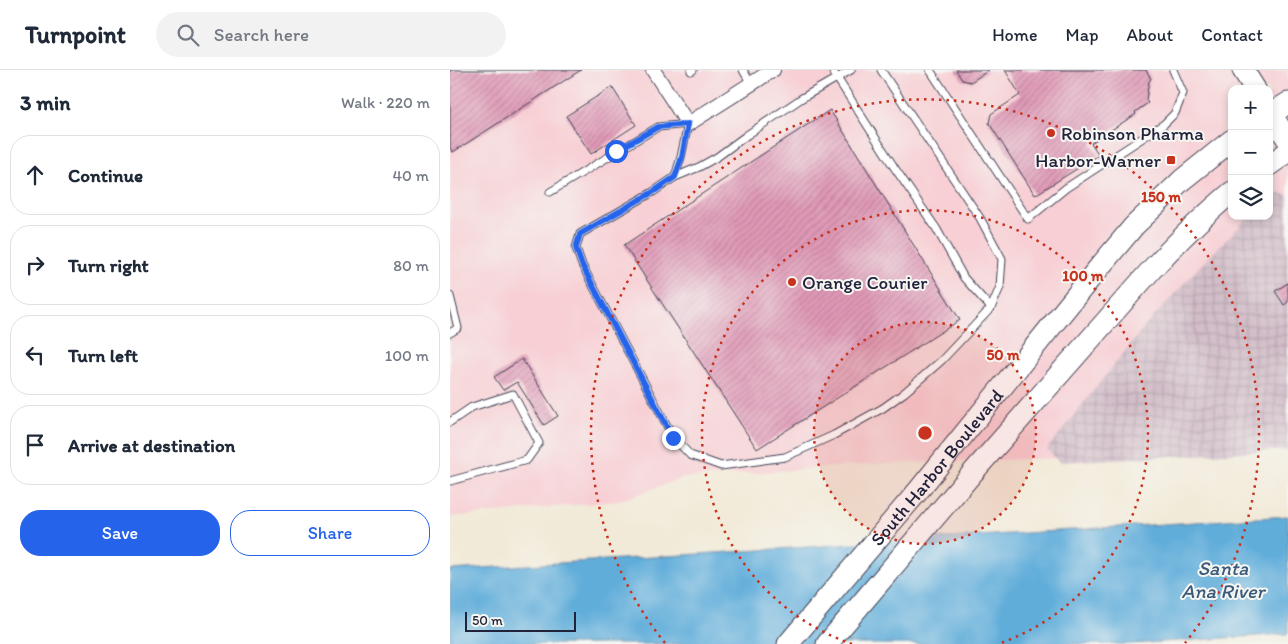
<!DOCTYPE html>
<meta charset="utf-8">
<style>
:root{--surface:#fff;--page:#f2f2f3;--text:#1f2937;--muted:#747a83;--line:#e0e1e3;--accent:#2563eb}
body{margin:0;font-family:Itim,sans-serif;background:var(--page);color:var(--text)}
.controls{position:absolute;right:15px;top:15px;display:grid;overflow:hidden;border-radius:10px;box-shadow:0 2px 8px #0003}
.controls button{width:45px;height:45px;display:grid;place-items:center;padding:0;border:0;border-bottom:1px solid var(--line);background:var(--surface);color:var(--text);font:25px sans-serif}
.scale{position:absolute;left:15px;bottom:12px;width:111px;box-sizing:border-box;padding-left:5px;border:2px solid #22223b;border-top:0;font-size:14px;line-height:18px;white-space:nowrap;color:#22223b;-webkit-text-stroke:4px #f6f6f2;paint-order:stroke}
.stop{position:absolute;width:15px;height:15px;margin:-11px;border:4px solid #2563eb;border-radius:50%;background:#fff}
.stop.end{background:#2563eb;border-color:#fff;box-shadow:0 1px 5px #0008}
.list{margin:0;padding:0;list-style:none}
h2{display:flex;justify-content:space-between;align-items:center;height:65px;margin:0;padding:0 20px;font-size:21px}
h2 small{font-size:16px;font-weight:400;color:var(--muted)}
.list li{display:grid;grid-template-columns:32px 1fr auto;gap:15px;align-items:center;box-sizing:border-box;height:80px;margin:0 10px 10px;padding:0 10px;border:1px solid var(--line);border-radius:20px}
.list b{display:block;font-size:19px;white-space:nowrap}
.list em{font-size:16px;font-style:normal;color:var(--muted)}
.actions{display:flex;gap:10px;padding:15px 20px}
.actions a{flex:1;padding:11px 0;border:1px solid var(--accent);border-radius:20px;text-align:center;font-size:18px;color:var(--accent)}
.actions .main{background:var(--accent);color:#fff}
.icon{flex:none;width:28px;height:28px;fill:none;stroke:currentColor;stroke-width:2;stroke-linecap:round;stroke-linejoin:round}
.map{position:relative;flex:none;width:838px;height:574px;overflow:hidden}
header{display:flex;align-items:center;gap:30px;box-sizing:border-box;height:70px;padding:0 25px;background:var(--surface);border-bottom:1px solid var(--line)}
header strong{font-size:24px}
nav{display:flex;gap:28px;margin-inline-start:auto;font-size:18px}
.search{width:350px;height:45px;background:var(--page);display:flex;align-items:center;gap:12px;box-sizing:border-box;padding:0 18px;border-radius:28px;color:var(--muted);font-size:19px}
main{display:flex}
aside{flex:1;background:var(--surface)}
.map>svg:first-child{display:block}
.built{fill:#f7cfd4;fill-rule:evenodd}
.industrial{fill:url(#industrial-grid)}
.water{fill:#61adda;stroke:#42688a}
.building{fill:url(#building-hatch)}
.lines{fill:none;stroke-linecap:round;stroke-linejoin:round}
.service-casing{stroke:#414053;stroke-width:9}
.minor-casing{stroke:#414053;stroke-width:16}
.primary-casing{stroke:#414053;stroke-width:23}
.service{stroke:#fff;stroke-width:7}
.minor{stroke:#fff;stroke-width:14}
.primary{stroke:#fff;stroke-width:21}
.route{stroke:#2563eb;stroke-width:6}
.ring{fill:none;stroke:#c8321e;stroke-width:2.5;stroke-dasharray:2.5 5}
.poi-dot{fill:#c8321e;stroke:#f6f6f2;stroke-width:2}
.labels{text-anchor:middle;stroke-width:4;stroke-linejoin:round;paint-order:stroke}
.poi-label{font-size:19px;fill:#22223b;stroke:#f6f6f2;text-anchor:start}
.street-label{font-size:19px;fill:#22223b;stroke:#f6f6f2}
.water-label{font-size:20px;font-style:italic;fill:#3b5a7b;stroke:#f6f6f2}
.centre{fill:#c8321e;stroke:#f6f6f2;stroke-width:2.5}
.ring-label{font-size:15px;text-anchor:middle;font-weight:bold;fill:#c8321e;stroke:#f6f6f2;stroke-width:4;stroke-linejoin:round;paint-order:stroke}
</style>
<header>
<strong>Turnpoint</strong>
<div class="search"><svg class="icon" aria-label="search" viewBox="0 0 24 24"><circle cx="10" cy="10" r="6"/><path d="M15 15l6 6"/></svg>Search here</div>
<nav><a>Home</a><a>Map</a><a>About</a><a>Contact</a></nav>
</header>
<main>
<aside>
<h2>3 min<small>Walk · 220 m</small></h2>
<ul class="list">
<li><svg class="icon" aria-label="ahead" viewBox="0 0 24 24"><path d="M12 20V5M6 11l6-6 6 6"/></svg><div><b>Continue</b></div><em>40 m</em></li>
<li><svg class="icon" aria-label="right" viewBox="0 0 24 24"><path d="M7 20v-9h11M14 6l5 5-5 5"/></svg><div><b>Turn right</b></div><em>80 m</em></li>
<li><svg class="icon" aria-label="left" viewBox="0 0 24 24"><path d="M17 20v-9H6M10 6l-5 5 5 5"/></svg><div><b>Turn left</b></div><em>100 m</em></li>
<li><svg class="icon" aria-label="arrive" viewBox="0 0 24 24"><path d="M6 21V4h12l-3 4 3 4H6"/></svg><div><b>Arrive at destination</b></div></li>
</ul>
<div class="actions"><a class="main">Save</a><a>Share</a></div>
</aside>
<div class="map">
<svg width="838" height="574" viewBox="0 0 838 574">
<defs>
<pattern id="industrial-grid" width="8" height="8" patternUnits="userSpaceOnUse" patternTransform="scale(1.25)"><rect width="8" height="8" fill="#d2bdc8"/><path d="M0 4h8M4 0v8" fill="none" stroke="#b4a2ad"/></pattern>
<pattern id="building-hatch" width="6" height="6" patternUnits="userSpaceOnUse" patternTransform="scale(1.25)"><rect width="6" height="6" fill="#e19ab7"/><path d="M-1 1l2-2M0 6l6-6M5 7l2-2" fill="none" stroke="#b67d96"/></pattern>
</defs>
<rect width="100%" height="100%" fill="#f6f6f2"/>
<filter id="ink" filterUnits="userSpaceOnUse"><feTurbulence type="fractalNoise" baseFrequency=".02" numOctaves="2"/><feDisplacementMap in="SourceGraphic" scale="10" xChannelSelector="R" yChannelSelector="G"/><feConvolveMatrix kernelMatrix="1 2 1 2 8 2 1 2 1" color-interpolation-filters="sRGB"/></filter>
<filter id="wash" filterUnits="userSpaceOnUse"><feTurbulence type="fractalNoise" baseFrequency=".0096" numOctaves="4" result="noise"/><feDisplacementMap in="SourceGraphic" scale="20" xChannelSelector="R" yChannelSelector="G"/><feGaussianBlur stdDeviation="1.12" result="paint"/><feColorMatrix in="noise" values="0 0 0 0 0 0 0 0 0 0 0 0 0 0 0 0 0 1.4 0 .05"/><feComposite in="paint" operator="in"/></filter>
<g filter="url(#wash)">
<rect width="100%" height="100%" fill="#f2ead8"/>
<path class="built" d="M0,0H838V378L774,383L427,394L234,408L168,431L0,447ZM782,19H819V146H782Z"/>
<path class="industrial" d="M831,123L838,126V380L609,392L597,379L696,255L751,195L800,146H819V129Z"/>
<path class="water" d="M838,446V564L680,574H0V500Z"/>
<g id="blocks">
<g class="building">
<path d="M0,0H131L3,82L0,78Z"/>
<path d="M506,0H539L521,12L512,10Z"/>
<path d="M555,0H696L701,9L699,11L696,30L698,33L685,42L686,44L641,73L649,85L585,125L539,53L541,44L570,25Z"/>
<path d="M162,17L186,55L141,84L116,46Z"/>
<path d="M380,40L510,250L307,379L174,175Z"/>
<path d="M838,213V232L834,235L825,221Z"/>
<path d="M72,289L108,346L94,355L67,312L53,320L44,307Z"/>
</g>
</g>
</g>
<g filter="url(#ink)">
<use href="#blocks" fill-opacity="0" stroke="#414053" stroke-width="1"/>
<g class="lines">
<defs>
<g id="service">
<path d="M293,0L301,14"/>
<path d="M382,0L444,97L486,158L514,208L541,238"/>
<path d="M480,0L578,149L616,118L714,54L725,43L733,23L723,0"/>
<path d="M241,1L243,0"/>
<path d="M225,107L249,97L267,87L297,65L352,28L401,0"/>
<path d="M100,122L208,57L238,54L231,87L225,107L203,122L130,164L126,178L132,195L223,367L240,385L271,396L335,387L384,365L433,338L454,323L492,290L541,238L550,217L552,189L530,148L431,0"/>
<path d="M0,226L8,258L0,263"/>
<path d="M0,352L22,337L63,324L89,373L77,390L0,411"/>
</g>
<path id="minor" d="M203,0L238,54L323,0"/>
<g id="primary">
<path d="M793,0L805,19"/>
<path d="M819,41L838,70"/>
<path d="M819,45L838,33"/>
<path d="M819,95L838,82"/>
<path id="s1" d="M338,574L468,421L642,206L684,156L732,110L782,70"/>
<path d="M377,574L525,400L702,199C727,172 753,146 782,122"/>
</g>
</defs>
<use href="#service" class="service-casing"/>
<use href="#minor" class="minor-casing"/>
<use href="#primary" class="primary-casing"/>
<use href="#service" class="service"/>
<use href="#minor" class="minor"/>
<use href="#primary" class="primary"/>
</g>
</g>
<g class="lines" filter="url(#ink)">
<path class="route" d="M166,81L208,57L238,54L232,87L225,107L203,122L130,164L126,178L132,195L223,368"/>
</g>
<circle cx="475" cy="363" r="111" fill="#c8321e" fill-opacity=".12"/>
<g class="ring">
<circle cx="475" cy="363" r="111"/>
<path d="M402 574A223 223 0 1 1 548 574"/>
<path d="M215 573A334 334 0 1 1 735 573"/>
</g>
<g class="poi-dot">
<circle cx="601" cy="63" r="5"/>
<rect x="716" y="85" width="10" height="10" rx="2.5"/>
<circle cx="342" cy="212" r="5"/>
</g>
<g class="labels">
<g class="poi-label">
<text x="611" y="70">Robinson Pharma</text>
<text x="711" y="97" text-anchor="end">Harbor-Warner</text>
<text x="352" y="219">Orange Courier</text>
</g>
<g class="street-label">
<text dy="7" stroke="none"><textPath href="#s1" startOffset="231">South Harbor Boulevard</textPath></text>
</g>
<g class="water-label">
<text x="773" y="505">Santa<tspan x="773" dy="23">Ana River</tspan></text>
</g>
</g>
<circle cx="475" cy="363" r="8" class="centre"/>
<g class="ring-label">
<text x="711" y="132">150 m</text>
<text x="633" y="211">100 m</text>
<text x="553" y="290">50 m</text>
</g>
</svg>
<div class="controls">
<button>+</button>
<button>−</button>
<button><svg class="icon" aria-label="layers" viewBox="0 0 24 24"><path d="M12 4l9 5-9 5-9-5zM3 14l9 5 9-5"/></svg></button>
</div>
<div class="scale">50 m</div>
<div class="stop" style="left:166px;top:81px"></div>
<div class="stop end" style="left:223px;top:368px"></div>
</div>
</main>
